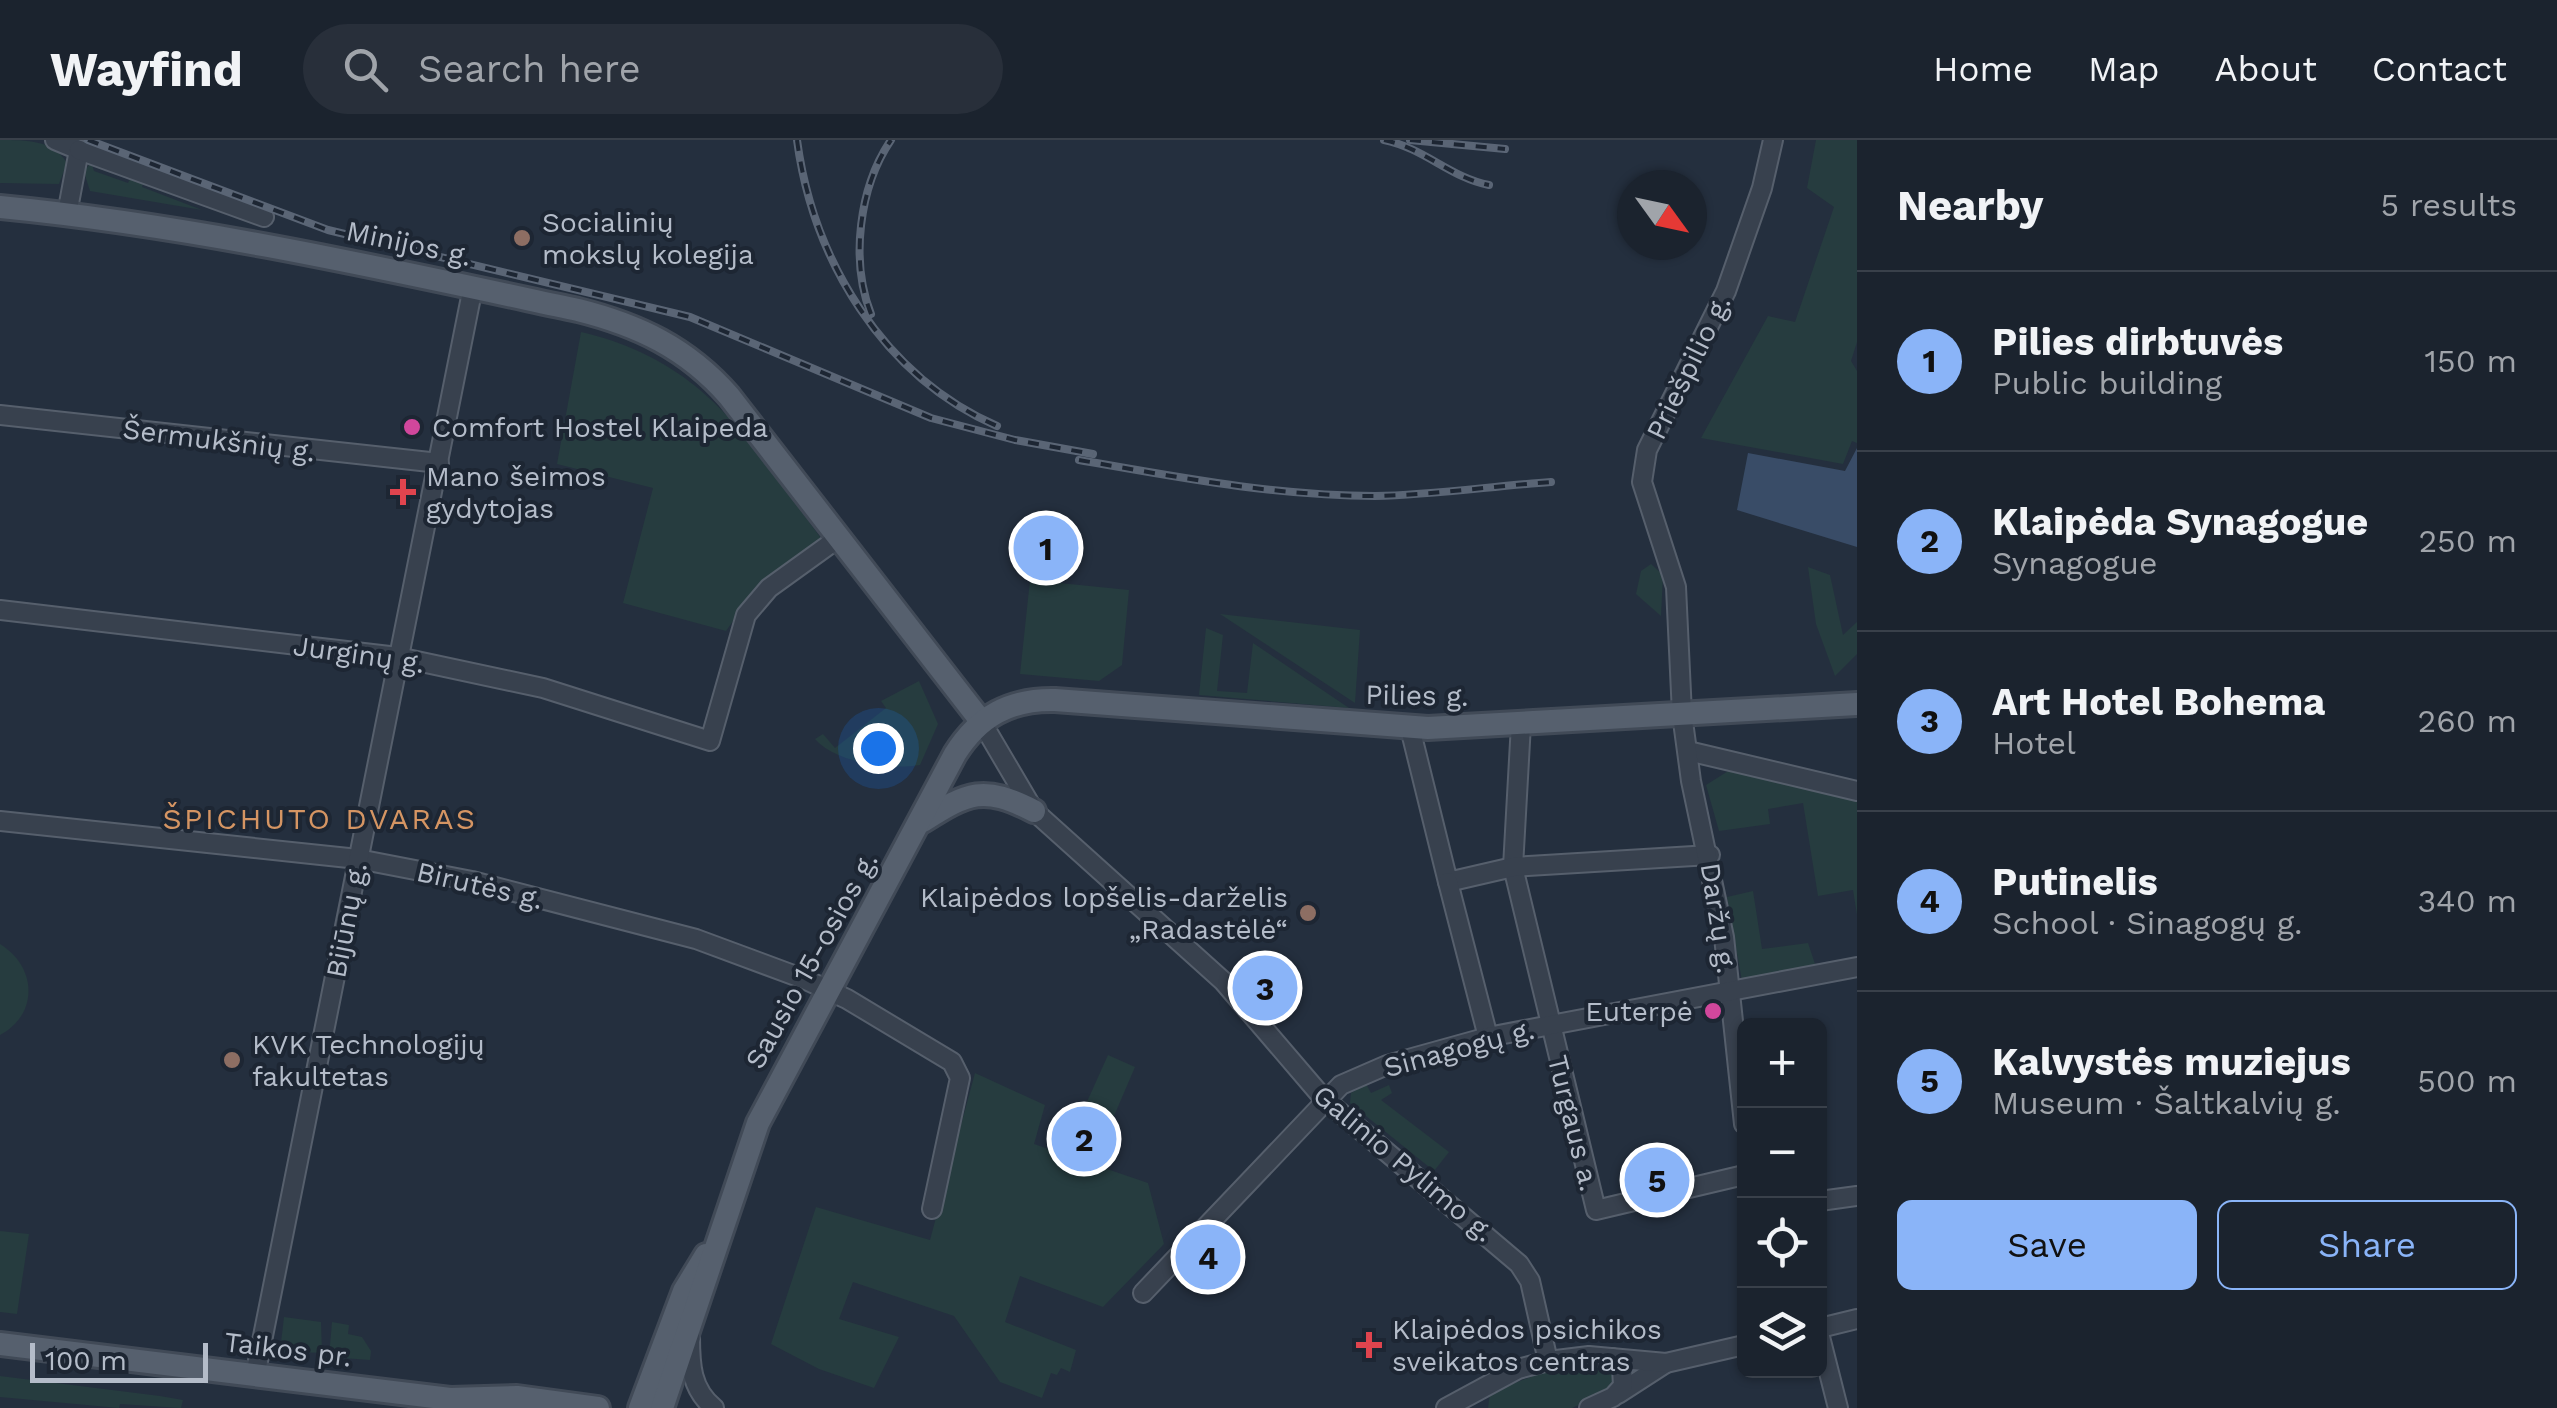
<!DOCTYPE html>
<meta charset="utf-8">
<style>
:root{--surface:#1b232e;--page:#282f3a;--text:#f1f3f6;--muted:#a0a4aa;--line:#39404a;--accent:#8ab4f8}
body{margin:0;font-family:"Work Sans",sans-serif;background:var(--page);color:var(--text)}
.controls{position:absolute;right:30px;bottom:30px;display:grid;overflow:hidden;border-radius:15px;box-shadow:0 2px 8px #0004}
.controls button{width:90px;height:90px;display:grid;place-items:center;padding:0;border:0;border-bottom:2px solid var(--line);background:var(--surface);color:var(--text);font:50px sans-serif}
.compass{position:absolute;left:1617px;top:30px;width:90px;height:90px;border-radius:50%;background:var(--surface);box-shadow:0 2px 8px #0004;rotate:123deg}
.scale{position:absolute;left:30px;bottom:25px;width:178px;box-sizing:border-box;padding-left:10px;border:5px solid #b4bcc9;border-top:0;font-size:28px;line-height:35px;white-space:nowrap;color:#b4bcc9;-webkit-text-stroke:8px #1d2633;paint-order:stroke}
.you{position:absolute;left:878px;top:608px;width:35px;height:35px;margin:-25px;border:8px solid #fff;border-radius:50%;background:#1a73e8;box-shadow:0 0 0 15px #1a73e833}
.badge{display:grid;place-items:center;width:65px;height:65px;border-radius:50%;background:var(--accent);color:#111;font-size:32px;font-weight:700}
.pin{position:absolute;translate:-50% -50%;border:5px solid #fff;box-shadow:0 2px 10px #0006}
.list{margin:0;padding:0;list-style:none}
h2{display:flex;justify-content:space-between;align-items:center;height:130px;margin:0;padding:0 40px;font-size:42px}
h2 small{font-size:32px;font-weight:400;color:var(--muted)}
.list li{display:grid;grid-template-columns:65px 1fr auto;gap:30px;align-items:center;box-sizing:border-box;height:180px;padding:0 40px;border-top:2px solid var(--line)}
.list b{display:block;font-size:38px;white-space:nowrap}
.list p{margin:0;font-size:32px;white-space:nowrap;color:var(--muted)}
.list em{font-size:32px;font-style:normal;color:var(--muted)}
.actions{display:flex;gap:20px;padding:30px 40px}
.actions a{flex:1;padding:22px 0;border:2px solid var(--accent);border-radius:15px;text-align:center;font-size:35px;color:var(--accent)}
.actions .main{background:var(--accent);color:#111}
.icon{flex:none;width:55px;height:55px;fill:none;stroke:currentColor;stroke-width:2;stroke-linecap:round;stroke-linejoin:round}
.map{position:relative;flex:none;width:1857px;height:1268px;overflow:hidden}
header{display:flex;align-items:center;gap:60px;box-sizing:border-box;height:140px;padding:0 50px;background:var(--surface);border-bottom:2px solid var(--line)}
header strong{font-size:48px}
nav{display:flex;gap:55px;margin-inline-start:auto;font-size:35px}
.search{width:700px;height:90px;background:var(--page);display:flex;align-items:center;gap:25px;box-sizing:border-box;padding:0 35px;border-radius:55px;color:var(--muted);font-size:38px}
main{display:flex}
aside{flex:1;background:var(--surface)}
.map>svg:first-child{display:block}
.green{fill:#263c3f}
.water{fill:#394c67}
.lines{fill:none;stroke-linecap:round;stroke-linejoin:round}
.minor-casing{stroke:#565f6c;stroke-width:22}
.major-casing{stroke:#414a57;stroke-width:28}
.minor{stroke:#38414e;stroke-width:18}
.major{stroke:#56606e;stroke-width:22}
.rail-casing{stroke:#5a6575;stroke-width:8}
.rail{stroke:#1d2633;stroke-width:4;stroke-dasharray:11;stroke-linecap:butt}
.education-dot{fill:#8d6e63;stroke:#1d2633;stroke-width:4}
.hotel-dot{fill:#d1479c;stroke:#1d2633;stroke-width:4}
.health-dot{fill:#e0444e;stroke:#1d2633;stroke-width:4}
.labels{text-anchor:middle;stroke-width:8;stroke-linejoin:round;paint-order:stroke}
.poi-label{font-size:28px;fill:#b4bcc9;stroke:#1d2633;text-anchor:start}
.street-label{font-size:28px;fill:#b4bcc9;stroke:#1d2633}
.neighbourhood-label{font-size:30px;letter-spacing:2.5px;fill:#d59563;stroke:#1d2633}
</style>
<header>
<strong>Wayfind</strong>
<div class="search"><svg class="icon" aria-label="search" viewBox="0 0 24 24"><circle cx="10" cy="10" r="6"/><path d="M15 15l6 6"/></svg>Search here</div>
<nav><a>Home</a><a>Map</a><a>About</a><a>Contact</a></nav>
</header>
<main>
<div class="map">
<svg width="1857" height="1268" viewBox="0 0 1857 1268">
<rect width="100%" height="100%" fill="#242f3e"/>
<g class="green">
<path d="M0,0C27,0 53,0 67,23L59,44L0,43Z"/>
<path d="M1816,0H1857V202L1851,221L1857,231V303L1852,301L1843,324L1701,298L1768,176L1795,182L1834,67L1807,48Z"/>
<path d="M91,22L94,31L128,43L132,35L144,40L142,47L202,70L90,51L84,32Z"/>
<path d="M581,192C709,222 750,303 823,401L750,457L726,491L623,463L653,348L557,324Z"/>
<path d="M1651,424L1663,435L1661,476L1636,454L1641,431Z"/>
<path d="M1808,427L1830,435L1843,495L1857,482V514L1835,536L1816,484Z"/>
<path d="M1030,440L1129,450L1122,525L1099,541L1020,534Z"/>
<path d="M1220,474L1360,490L1355,563Z"/>
<path d="M1206,488L1223,495L1217,551L1247,553L1253,503L1349,568L1199,555Z"/>
<path d="M919,541L938,584L920,625C889,630 836,623 815,599L823,594L835,608L886,568L881,561Z"/>
<path d="M1733,628L1857,659V775L1853,750L1818,756L1803,663L1768,669L1770,684L1719,691L1706,645Z"/>
<path d="M1753,751L1762,809L1808,803L1815,824L1742,841L1727,757Z"/>
<path d="M0,804C37,827 39,874 0,895Z"/>
<path d="M1108,915L1135,927L1114,976L1086,964Z"/>
<path d="M975,933L1045,965L1034,1004L1148,1043L1164,1104L1103,1167L1020,1136L1005,1182L1076,1210L1070,1232L1061,1228L1057,1235L1051,1233L1042,1258L1000,1242L954,1176L853,1142L839,1179L899,1197L874,1248L819,1229L771,1204L816,1067L930,1100Z"/>
<path d="M1366,944L1371,953L1389,945L1392,953L1381,960L1449,1012L1434,1031L1350,963L1351,953Z"/>
<path d="M0,1091L29,1094L17,1174L0,1172Z"/>
<path d="M284,1177L321,1182L322,1213L280,1211Z"/>
<path d="M332,1182L349,1185L348,1194L362,1197L371,1211L370,1220L329,1217Z"/>
<path d="M1566,1224L1611,1225L1618,1230L1613,1249L1572,1268H1488L1490,1252Z"/>
<path d="M0,1236L160,1256L183,1260L181,1268L120,1264L119,1268L0,1257Z"/>
</g>
<path class="water" d="M1857,308V407L1737,370L1748,313L1845,331Z"/>
<g class="lines">
<defs>
<g id="minor">
<path d="M55,0L79,10L67,74"/>
<path d="M79,10L264,77"/>
<path d="M0,275L439,323"/>
<path d="M0,470L398,517L543,548L710,601L746,475L769,448L837,399"/>
<path d="M981,581L1034,671L1223,841L1324,959L1519,1124L1530,1141L1548,1221"/>
<path d="M1521,584L1513,727L1596,1070L1744,1035"/>
<path d="M1410,588L1448,742L1513,727L1710,715"/>
<path d="M1688,611L1857,651"/>
<path d="M0,681L358,719L472,741L696,799L804,839L847,859L952,922L960,938L932,1069"/>
<path d="M1448,742L1488,897"/>
<path d="M1744,984L1724,797L1691,641L1682,574L1676,447L1642,342L1647,310L1726,151L1762,48L1773,0"/>
<path d="M1820,1061L1857,1056"/>
<path d="M1143,1153L1341,945L1387,925L1488,897L1857,827"/>
<path d="M1820,1188L1857,1179"/>
<path d="M690,1196C690,1225 691,1249 714,1268"/>
<path d="M1820,1197L1838,1268"/>
<path d="M255,1236L473,147"/>
<path d="M1618,1254L1666,1223"/>
<path d="M1446,1268L1518,1229L1548,1221L1589,1216L1666,1223L1744,1205"/>
<path d="M1589,1268L1613,1257L1623,1246L1622,1228L1612,1218"/>
</g>
<g id="major">
<path d="M0,67C196,86 386,129 578,170C638,185 687,208 729,256L981,581"/>
<path d="M923,681C969,652 983,645 1034,671"/>
<path d="M0,1204L450,1259L517,1257L598,1268"/>
<path d="M640,1268L684,1151L706,1115"/>
<path d="M662,1268L758,983L955,614C979,576 1010,559 1055,560L1428,588L1857,564"/>
</g>
</defs>
<use href="#minor" class="minor-casing"/>
<use href="#major" class="major-casing"/>
<use href="#minor" class="minor"/>
<use href="#major" class="major"/>
<defs>
<g id="rail">
<path d="M88,0L328,90L690,177L931,278L1015,300L1093,314"/>
<path d="M797,0C813,120 883,236 997,286"/>
<path d="M1384,0C1424,8 1451,38 1489,45"/>
<path d="M1410,0L1505,9"/>
<path d="M871,174C850,121 859,47 891,0"/>
<path d="M1079,320C1177,337 1275,356 1375,356C1434,355 1492,346 1551,342"/>
</g>
</defs>
<use href="#rail" class="rail-casing"/>
<use href="#rail" class="rail"/>
</g>
<g class="education-dot">
<circle cx="522" cy="98" r="10"/>
<circle cx="1308" cy="773" r="10"/>
<circle cx="232" cy="920" r="10"/>
</g>
<g class="hotel-dot">
<circle cx="412" cy="287" r="10"/>
<circle cx="1713" cy="871" r="10"/>
</g>
<g class="health-dot">
<path d="M398 337h10v10h10v10h-10v10h-10v-10h-10v-10h10z"/>
<path d="M1364 1190h10v10h10v10h-10v10h-10v-10h-10v-10h10z"/>
</g>
<g class="labels">
<g class="poi-label">
<text x="542" y="92">Socialinių<tspan x="542" dy="32">mokslų kolegija</tspan></text>
<text x="432" y="297">Comfort Hostel Klaipeda</text>
<text x="426" y="346">Mano šeimos<tspan x="426" dy="32">gydytojas</tspan></text>
<text x="1288" y="767" text-anchor="end">Klaipėdos lopšelis-darželis<tspan x="1288" dy="32">„Radastėlė“</tspan></text>
<text x="1693" y="881" text-anchor="end">Euterpė</text>
<text x="252" y="914">KVK Technologijų<tspan x="252" dy="32">fakultetas</tspan></text>
<text x="1392" y="1199">Klaipėdos psichikos<tspan x="1392" dy="32">sveikatos centras</tspan></text>
</g>
<g class="street-label">
<text transform="translate(409 103) rotate(12)" y="10">Minijos g.</text>
<text transform="translate(1688 227) rotate(-64)" y="10">Priešpilio g.</text>
<text transform="translate(219 300) rotate(7)" y="10">Šermukšnių g.</text>
<text transform="translate(359 514) rotate(8)" y="10">Jurginų g.</text>
<text transform="translate(1417 555) rotate(1)" y="10">Pilies g.</text>
<text transform="translate(480 745) rotate(13)" y="10">Birutės g.</text>
<text transform="translate(1719 778) rotate(81)" y="10">Daržų g.</text>
<text transform="translate(346 780) rotate(-79)" y="10">Bijūnų g.</text>
<text transform="translate(811 820) rotate(-61)" y="10">Sausio 15-osios g.</text>
<text transform="translate(1459 908) rotate(-15)" y="10">Sinagogų g.</text>
<text transform="translate(1574 983) rotate(76)" y="10">Turgaus a.</text>
<text transform="translate(1404 1023) rotate(40)" y="10">Galinio Pylimo g.</text>
<text transform="translate(288 1209) rotate(7)" y="10">Taikos pr.</text>
</g>
<g class="neighbourhood-label">
<text x="320" y="689">ŠPICHUTO DVARAS</text>
</g>
</g>
</svg>
<div class="controls">
<button>+</button>
<button>−</button>
<button><svg class="icon" aria-label="locate" viewBox="0 0 24 24"><circle cx="12" cy="12" r="6"/><path d="M12 2v4M12 18v4M2 12h4M18 12h4"/></svg></button>
<button><svg class="icon" aria-label="layers" viewBox="0 0 24 24"><path d="M12 4l9 5-9 5-9-5zM3 14l9 5 9-5"/></svg></button>
</div>
<svg class="compass" viewBox="-18 -18 36 36"><path d="M0-13l5 13h-10z" fill="#e53935"/><path d="M0 13l5-13h-10z" fill="#a0a4aa"/></svg>
<div class="scale">100 m</div>
<div class="you"></div>
<div class="pin badge" style="left:1046px;top:408px">1</div>
<div class="pin badge" style="left:1084px;top:999px">2</div>
<div class="pin badge" style="left:1265px;top:848px">3</div>
<div class="pin badge" style="left:1208px;top:1117px">4</div>
<div class="pin badge" style="left:1657px;top:1040px">5</div>
</div>
<aside>
<h2>Nearby<small>5 results</small></h2>
<ul class="list">
<li><span class="badge">1</span><div><b>Pilies dirbtuvės</b><p>Public building</p></div><em>150 m</em></li>
<li><span class="badge">2</span><div><b>Klaipėda Synagogue</b><p>Synagogue</p></div><em>250 m</em></li>
<li><span class="badge">3</span><div><b>Art Hotel Bohema</b><p>Hotel</p></div><em>260 m</em></li>
<li><span class="badge">4</span><div><b>Putinelis</b><p>School · Sinagogų g.</p></div><em>340 m</em></li>
<li><span class="badge">5</span><div><b>Kalvystės muziejus</b><p>Museum · Šaltkalvių g.</p></div><em>500 m</em></li>
</ul>
<div class="actions"><a class="main">Save</a><a>Share</a></div>
</aside>
</main>
